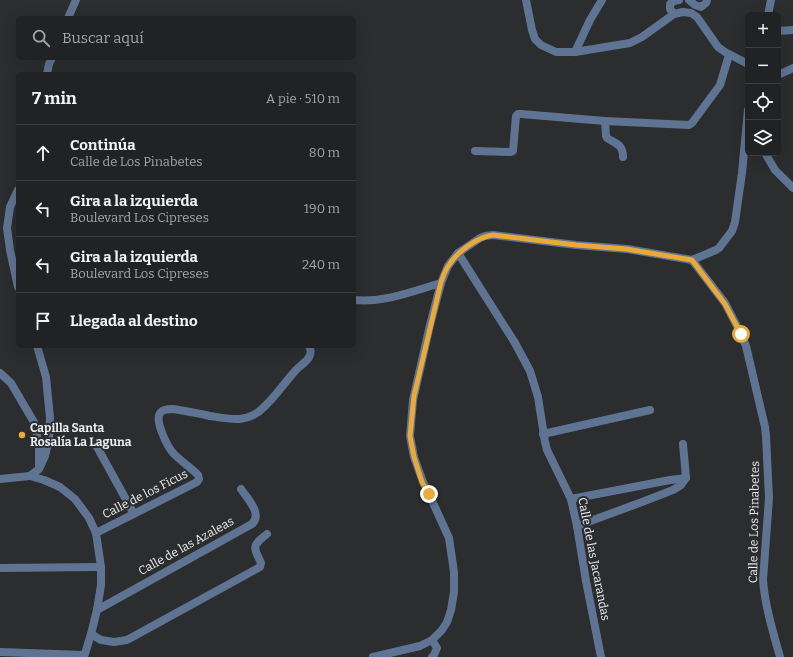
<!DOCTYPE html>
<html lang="es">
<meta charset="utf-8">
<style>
:root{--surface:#202223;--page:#2d2f30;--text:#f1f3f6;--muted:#a2a4a6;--line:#3d3f41}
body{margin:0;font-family:Bitter,serif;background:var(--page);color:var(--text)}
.controls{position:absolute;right:12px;top:12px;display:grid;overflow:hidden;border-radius:6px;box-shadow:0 4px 16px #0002}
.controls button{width:36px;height:36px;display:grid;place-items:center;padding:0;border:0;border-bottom:1px solid var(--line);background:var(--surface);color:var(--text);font:20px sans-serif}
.stop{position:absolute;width:12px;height:12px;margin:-9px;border:3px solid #eaaa39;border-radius:50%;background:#fff}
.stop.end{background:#eaaa39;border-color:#fff;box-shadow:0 1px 4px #0008}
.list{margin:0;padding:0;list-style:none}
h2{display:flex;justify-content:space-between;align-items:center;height:52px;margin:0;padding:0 16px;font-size:17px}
h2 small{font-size:13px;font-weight:400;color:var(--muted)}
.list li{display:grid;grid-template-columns:26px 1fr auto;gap:12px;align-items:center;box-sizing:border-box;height:56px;padding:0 16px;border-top:1px solid var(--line)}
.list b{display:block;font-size:15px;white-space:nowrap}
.list p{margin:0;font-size:13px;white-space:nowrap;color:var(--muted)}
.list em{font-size:13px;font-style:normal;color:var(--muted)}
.icon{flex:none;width:22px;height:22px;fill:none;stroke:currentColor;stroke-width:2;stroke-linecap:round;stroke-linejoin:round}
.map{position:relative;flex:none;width:793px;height:657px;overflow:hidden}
.search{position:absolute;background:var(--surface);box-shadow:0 4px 16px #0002;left:16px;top:16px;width:340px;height:44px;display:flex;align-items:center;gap:10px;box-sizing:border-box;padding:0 14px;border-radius:6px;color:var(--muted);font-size:15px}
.panel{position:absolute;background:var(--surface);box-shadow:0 4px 16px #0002;left:16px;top:72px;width:340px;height:276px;border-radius:6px}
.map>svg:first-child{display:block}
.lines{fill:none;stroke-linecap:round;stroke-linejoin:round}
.minor{stroke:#5f7493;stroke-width:8}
.route{stroke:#eaaa39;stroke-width:5}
.poi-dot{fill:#eaaa39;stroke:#2b2d2f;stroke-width:1.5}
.labels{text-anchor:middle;stroke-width:4;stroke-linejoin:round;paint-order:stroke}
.poi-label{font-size:12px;font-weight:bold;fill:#ecedef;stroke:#2b2d2f;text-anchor:start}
.street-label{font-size:12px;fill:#ecedef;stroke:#2b2d2f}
</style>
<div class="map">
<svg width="793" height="657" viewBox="0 0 793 657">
<rect width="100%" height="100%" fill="#2b2d2f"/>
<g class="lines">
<g class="minor">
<path d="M526,0L532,30L535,39L541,45L556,52H575L630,43L642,37L674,14L683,12L691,13L697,17L718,47L725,52L748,64"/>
<path d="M689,0L695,5L701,7L706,3L707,0"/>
<path d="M674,14L670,9V4L674,1L679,0"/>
<path d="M768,15L771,0"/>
<path d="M68,18L76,0"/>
<path d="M778,31L793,30"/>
<path d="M575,52L590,20L602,0"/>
<path d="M47,74L49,64L52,58"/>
<path d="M778,75L793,68"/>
<path d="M605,121L606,136L607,138C616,144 623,144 623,157"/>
<path d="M475,151L511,152L513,151L516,116L518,114H521L605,121L689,125L692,123L720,85L729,55"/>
<path d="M765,153L775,170L793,188"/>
<path d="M18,190L10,207L7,228L10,250L18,287"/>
<path d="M458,253L515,343L530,371L538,397L545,442L547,450L571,499L577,526L586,581L601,657"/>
<path d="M692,260L725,303L741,334L746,346L765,427L766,436L769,498L763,580C765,606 773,632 780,657"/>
<path d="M354,300C384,303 413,291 441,283"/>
<path d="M0,373L11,383L35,424L39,448V466"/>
<path d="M543,434L650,410"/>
<path d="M96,445L134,514"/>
<path d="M30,476L44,480L60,487L75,499L89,518L96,533L101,567V585L97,610L91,634L84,657"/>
<path d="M0,479L30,476L39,469L45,456L49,439L50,418L46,377L37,346"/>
<path d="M571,499L670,480L686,478"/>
<path d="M577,526L642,502L673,490L681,485L686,478L683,444"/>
<path d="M96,533L197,482L199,479L198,475C191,468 182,462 174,454C168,448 153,419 161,412C164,409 169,409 173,409C185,411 198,413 210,416C230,419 248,424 264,407C276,396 285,382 296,370C303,363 315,357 309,346"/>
<path d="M0,568L101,567"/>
<path d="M97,610L252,524C263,514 247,498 241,489"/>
<path d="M91,634L101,640L114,642L127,640L260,567L261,563C253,546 252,546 267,534"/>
<path d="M0,652L84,655"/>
<path d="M373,657L420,646L432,640L442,630L447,622L451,610L454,592V572L449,538L429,494L423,482L414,457L410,436L413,400L430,325L441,283L448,266L458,253L480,238L485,236L493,235L576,245L627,249L692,260L716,250L719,248L732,231L735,222L742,173L748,110"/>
<path d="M432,657L434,655L437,648L432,640"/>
</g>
</g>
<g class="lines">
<path class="route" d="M429,494L422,482L414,457L410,436L414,396L441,282C443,277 445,270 449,265C457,252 477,237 493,235L576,245L626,249L692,260L725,304L741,334"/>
</g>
<circle class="poi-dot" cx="22" cy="435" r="4"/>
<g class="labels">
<g class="poi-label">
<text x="30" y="432">Capilla Santa<tspan x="30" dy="14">Rosalía La Laguna</tspan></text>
</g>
<g class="street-label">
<text transform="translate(145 494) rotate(-27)" y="4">Calle de los Ficus</text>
<text transform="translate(754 522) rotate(-89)" y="4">Calle de Los Pinabetes</text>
<text transform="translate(186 546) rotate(-29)" y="4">Calle de las Azaleas</text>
<text transform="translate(594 559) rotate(79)" y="4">Calle de las Jacarandas</text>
</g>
</g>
</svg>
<div class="controls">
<button>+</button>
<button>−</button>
<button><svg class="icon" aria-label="locate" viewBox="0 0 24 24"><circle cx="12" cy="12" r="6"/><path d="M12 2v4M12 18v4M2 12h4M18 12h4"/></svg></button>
<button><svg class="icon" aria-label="layers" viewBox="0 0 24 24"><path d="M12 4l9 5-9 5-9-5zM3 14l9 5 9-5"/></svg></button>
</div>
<div class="stop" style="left:741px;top:334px"></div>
<div class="stop end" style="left:429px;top:494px"></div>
<div class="search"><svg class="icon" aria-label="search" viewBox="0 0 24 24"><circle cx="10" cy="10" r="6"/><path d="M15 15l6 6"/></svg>Buscar aquí</div>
<section class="panel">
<h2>7 min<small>A pie · 510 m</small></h2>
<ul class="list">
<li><svg class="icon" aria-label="ahead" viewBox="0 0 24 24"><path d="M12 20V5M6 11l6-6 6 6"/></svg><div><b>Continúa</b><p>Calle de Los Pinabetes</p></div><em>80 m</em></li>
<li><svg class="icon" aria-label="left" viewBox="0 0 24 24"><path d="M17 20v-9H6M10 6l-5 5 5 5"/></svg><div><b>Gira a la izquierda</b><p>Boulevard Los Cipreses</p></div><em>190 m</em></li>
<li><svg class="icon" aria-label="left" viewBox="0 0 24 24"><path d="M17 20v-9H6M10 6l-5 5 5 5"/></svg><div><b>Gira a la izquierda</b><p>Boulevard Los Cipreses</p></div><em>240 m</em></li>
<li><svg class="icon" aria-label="arrive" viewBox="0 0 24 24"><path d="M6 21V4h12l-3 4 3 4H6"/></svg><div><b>Llegada al destino</b></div></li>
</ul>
</section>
</div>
